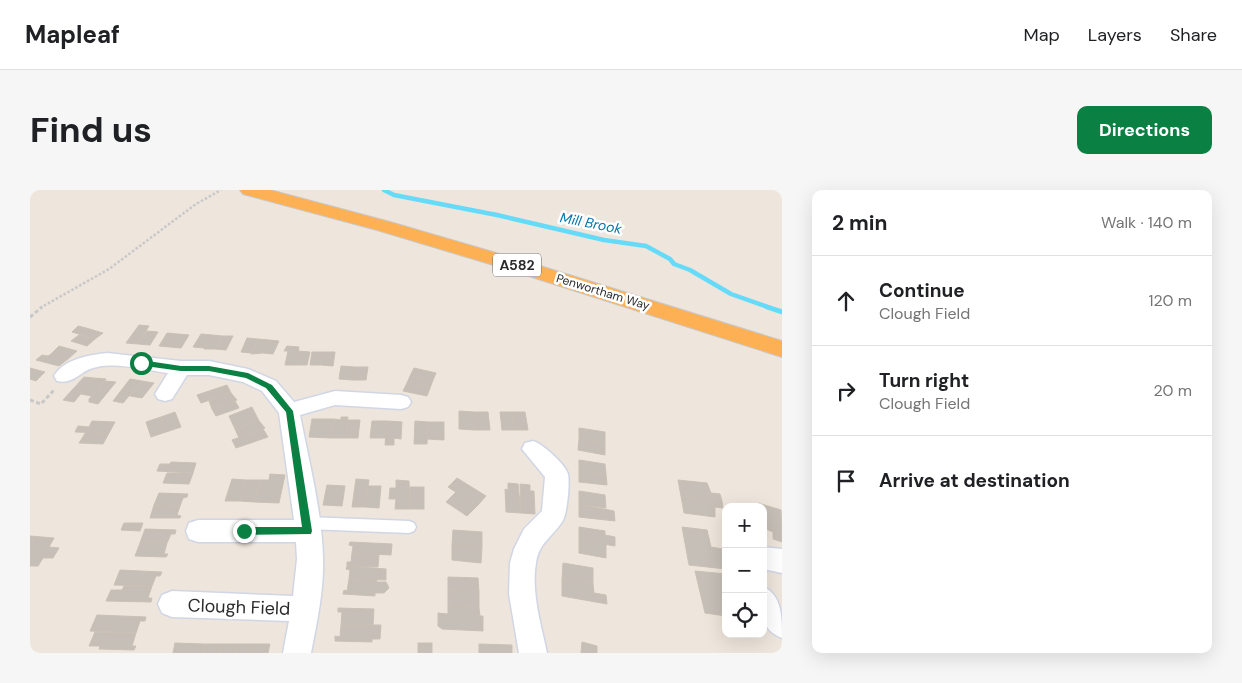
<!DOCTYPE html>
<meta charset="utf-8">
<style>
:root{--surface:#fff;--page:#f6f6f6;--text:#202124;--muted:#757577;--line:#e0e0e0;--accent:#0b8043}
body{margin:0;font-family:"DM Sans",sans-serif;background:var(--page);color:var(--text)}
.controls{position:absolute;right:15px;bottom:15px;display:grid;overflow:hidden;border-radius:10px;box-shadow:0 5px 20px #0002}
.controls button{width:45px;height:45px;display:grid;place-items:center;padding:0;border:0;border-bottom:1px solid var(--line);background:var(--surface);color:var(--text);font:25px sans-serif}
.stop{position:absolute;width:15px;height:15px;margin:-11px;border:4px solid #0b8043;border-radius:50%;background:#fff}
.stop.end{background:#0b8043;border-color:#fff;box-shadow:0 1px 5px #0008}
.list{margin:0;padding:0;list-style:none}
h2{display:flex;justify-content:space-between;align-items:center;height:65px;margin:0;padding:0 20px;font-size:21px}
h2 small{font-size:16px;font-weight:400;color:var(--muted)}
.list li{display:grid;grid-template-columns:32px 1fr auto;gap:15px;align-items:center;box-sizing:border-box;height:90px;padding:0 20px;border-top:1px solid var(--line)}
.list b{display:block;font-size:19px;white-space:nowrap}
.list p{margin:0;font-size:16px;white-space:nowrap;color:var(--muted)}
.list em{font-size:16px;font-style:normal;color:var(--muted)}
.icon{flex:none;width:28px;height:28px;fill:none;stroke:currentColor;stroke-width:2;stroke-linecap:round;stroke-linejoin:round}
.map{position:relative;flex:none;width:752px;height:463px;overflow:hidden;border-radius:10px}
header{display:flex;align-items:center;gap:30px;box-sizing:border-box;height:70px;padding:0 25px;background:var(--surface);border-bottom:1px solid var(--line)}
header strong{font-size:24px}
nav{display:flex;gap:28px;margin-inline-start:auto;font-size:18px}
.intro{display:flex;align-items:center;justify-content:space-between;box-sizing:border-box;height:120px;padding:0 30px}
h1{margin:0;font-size:35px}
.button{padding:12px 22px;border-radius:10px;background:var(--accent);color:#fff;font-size:18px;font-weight:700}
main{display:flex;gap:30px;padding:0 30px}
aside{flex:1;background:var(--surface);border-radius:10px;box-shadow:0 5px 20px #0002}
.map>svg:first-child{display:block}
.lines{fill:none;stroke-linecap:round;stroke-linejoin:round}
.stream-far1{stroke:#65dbf9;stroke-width:4.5}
.stream{stroke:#65dbf9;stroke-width:5}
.building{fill:#c6bfb8;stroke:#cac1b5}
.service-casing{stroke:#d1d6e5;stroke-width:3}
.minor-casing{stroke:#d1d6e5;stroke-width:3}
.trunk-casing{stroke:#c8c8c8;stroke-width:2}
.path-far1{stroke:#c8c8c8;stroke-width:2.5;stroke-dasharray:2.5 2;stroke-linecap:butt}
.path{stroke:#c8c8c8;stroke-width:3;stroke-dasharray:4 2.5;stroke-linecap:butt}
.service{fill:#fff;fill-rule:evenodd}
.minor{fill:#fff;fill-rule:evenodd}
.trunk{fill:#feb054;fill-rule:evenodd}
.route{fill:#0b8043}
.labels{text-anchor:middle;stroke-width:5;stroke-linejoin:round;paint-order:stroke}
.far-street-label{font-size:12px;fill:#2b2b2b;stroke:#fff}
.far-water-label{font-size:14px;font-style:italic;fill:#0279a8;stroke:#fff}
.shield{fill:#fff;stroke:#6b6b6b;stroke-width:1}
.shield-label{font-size:14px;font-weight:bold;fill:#2b2b2b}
.near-street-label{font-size:18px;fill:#2b2b2b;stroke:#fff}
</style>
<header>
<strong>Mapleaf</strong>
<nav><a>Map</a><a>Layers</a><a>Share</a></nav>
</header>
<div class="intro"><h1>Find us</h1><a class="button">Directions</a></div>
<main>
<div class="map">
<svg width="752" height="463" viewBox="0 0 752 463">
<rect width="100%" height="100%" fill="#eee5dc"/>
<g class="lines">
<path class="stream-far1" d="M354,0L364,5L467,25L574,50L616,56L640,69L644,74L660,80L701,104L741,118"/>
<path class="stream" d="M737,117L752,122"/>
</g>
<g class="building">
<path d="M109,135L119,136L108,154L96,153Z"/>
<path d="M48,136L56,138L73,143L65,149L42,142Z"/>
<path d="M117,141L128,142L120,155L108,154Z"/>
<path d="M137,143L148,144L140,157L129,156Z"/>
<path d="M148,144L159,145L151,158L140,157Z"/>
<path d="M171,144L182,145L174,158L163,157Z"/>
<path d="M49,145L65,149L57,156L41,151Z"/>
<path d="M182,145L192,146L185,159H174Z"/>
<path d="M192,146H203L196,160L185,159Z"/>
<path d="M217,148L228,149L221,163L211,162Z"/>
<path d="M228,149L239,150L233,163L221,164Z"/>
<path d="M239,150L249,151L243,164L233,163Z"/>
<path d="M29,156L47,161L38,169L21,164Z"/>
<path d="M257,156L269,157L266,175H255L258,161H254Z"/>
<path d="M268,161L280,162L277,175H266Z"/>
<path d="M282,162H293L291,175H280Z"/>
<path d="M293,162H305L303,176L291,175Z"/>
<path d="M21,164L38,169L29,176L6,170L12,165L18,166Z"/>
<path d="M311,176L325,177L322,190L309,189Z"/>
<path d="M325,177H338L336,190H322Z"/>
<path d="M0,178L15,182L6,191L0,189Z"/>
<path d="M384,178L406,183L403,190L380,186Z"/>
<path d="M380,186L403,190L400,198L377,193Z"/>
<path d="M54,187L64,188L44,212L33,210Z"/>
<path d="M64,188L76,189L62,206L51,204Z"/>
<path d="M100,189L112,191L93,213L83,211Z"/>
<path d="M75,191L86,192L68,214L59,212V209Z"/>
<path d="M112,191L124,193L112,208L100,206Z"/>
<path d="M377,193L400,198L397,206L373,201Z"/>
<path d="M197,195L201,203L171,213L167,205Z"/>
<path d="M201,203L207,210L182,219L179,211Z"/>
<path d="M205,211L209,218L186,226L182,219Z"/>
<path d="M222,217L229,231L205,239L199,226Z"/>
<path d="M429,221L444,222L445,240L429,239Z"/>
<path d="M145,222L151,237L136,242L131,227Z"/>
<path d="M444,222H458L460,240H445Z"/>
<path d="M470,222H482L485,240H472Z"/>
<path d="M482,222H495L498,240H485Z"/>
<path d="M131,227L136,242L121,247L116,232Z"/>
<path d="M311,227H318L315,248H301L304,229L311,230Z"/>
<path d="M282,229H304L301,248L279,247Z"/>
<path d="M318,230H330L328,248H315Z"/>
<path d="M62,231L85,232L79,243L45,242L48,236L59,237Z"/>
<path d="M229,231L235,238L209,248L205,239Z"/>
<path d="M342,231H357L356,248H340Z"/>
<path d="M357,231L372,232L371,249L364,248V255H355Z"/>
<path d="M385,231L398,232L397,254H384Z"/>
<path d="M398,232H414V250L397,249Z"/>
<path d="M549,238L575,242V253L549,249Z"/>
<path d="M233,239L238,247L206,258L202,250Z"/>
<path d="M56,242L79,243L73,254L49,253Z"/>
<path d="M549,249L575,253V265L548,260Z"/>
<path d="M549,270L575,274L576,284L549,281Z"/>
<path d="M141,272L166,273L163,283L127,281L130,274H140Z"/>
<path d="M549,281L576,284L577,295L549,292Z"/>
<path d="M137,283H163L159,294L133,293Z"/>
<path d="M240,284L255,285L249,313L224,312L230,290H239Z"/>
<path d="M427,288L456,306L447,316L418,297Z"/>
<path d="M202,289L216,290L210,311H195Z"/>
<path d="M326,289L339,290L335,317H322Z"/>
<path d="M216,290H230L224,312L210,311Z"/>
<path d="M366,290L379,291L380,319H365L366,309H359L360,298H366Z"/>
<path d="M648,290L677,293L681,303L690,304L692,311L651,306Z"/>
<path d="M478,293L488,294L491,323L476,322L475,299L478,300Z"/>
<path d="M490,294L500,295V301H504L505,324L491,323Z"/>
<path d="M297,295L315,296L312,316L293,315Z"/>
<path d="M338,296H351L349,318L335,317Z"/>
<rect x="380" y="297" width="14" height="22"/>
<path d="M549,301L575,305L576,318L549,314Z"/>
<path d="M426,302L447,316L437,326L416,312Z"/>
<path d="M129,303L158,304L157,307L153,308L150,316L124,315Z"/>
<path d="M651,306L692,311L693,318L685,317V327L654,323Z"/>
<path d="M728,313L751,320L752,352L743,349V342L733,338V317H728Z"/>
<path d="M549,314L584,321L585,331L549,327Z"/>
<path d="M124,315L150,316L147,325L151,326L150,328H120Z"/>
<path d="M94,333H113L110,341L91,340Z"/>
<path d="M549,337L575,341V345L585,347V356L549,350Z"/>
<path d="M652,337L677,340L681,357L693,359L696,379L659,375Z"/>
<path d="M115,339L146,340L145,344H141L137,353H110Z"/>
<path d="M423,340L452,342V357L422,355Z"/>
<path d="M0,346L24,348L19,357L29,358L23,368H13L8,376H0Z"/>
<path d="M549,350L576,354V368L549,363Z"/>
<path d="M320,352L362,354L361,365L322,363L323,356L319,355Z"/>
<path d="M110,353H137L134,364H138L136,367L105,366Z"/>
<path d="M422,355L452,357L451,373L422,370Z"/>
<path d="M322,363L349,364L348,377L317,376V372H321Z"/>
<path d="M533,373L563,378V394L532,389Z"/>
<path d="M317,376L356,379V390L319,389L320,380L316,379Z"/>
<path d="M90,380L132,382L130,386H126L122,396L84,395Z"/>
<path d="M665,381L696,384V426L675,423Z"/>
<path d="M418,387L448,388L449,402L418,401Z"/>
<path d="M319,389L347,390L346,392H356L359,398L354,403H345V406L313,404L314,400L317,401Z"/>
<path d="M532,389L563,394L564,403L576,405L577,414L532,406Z"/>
<path d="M94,396H122L118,408H122L121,412L76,411L81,400H92Z"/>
<path d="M418,401L449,402V418L418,416Z"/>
<path d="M418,416L449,418L450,426H453V441L412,439L408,436V423L418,424Z"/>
<path d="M308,418L344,419L343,435H311L312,422H308Z"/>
<path d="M67,425L116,427L115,431H110L106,443L60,441Z"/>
<path d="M311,435H351L350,449H342V452L305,451V446L310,447Z"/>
<path d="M65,442L106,443L102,456H106L104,460L69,459L70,456H59Z"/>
<path d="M552,452L567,456V463H551Z"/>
<path d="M145,453L175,454L173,463H143Z"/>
<rect x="388" y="453" width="14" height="10"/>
<path d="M175,454H191L189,463H173Z"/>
<path d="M191,454H207L205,463H189Z"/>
<path d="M207,454H221L219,463H205Z"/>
<path d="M221,454H240L238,463H219Z"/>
<path d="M449,454L482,455V463H449Z"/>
</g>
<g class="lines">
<defs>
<path id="service" d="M277,327L379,331L384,333L386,337L384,341L379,343L277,339L272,337L270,333L272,329Z"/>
<g id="minor">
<path d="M77,163L151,171H179L218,179L246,191L264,212L305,201L371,205L378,207L381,212L378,217L371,219L305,215L270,225C279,272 292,321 293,368C294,400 287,432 281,463H253L259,431L142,427L132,423L128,414L132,405L142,401L263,406L267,369L266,352H168L159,349L156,341L159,333L168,330H264L249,223L232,201L213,192L179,185H157L142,209L135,211L128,209L125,204L138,183C117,180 82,171 63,178C49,182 43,195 27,191L24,186C34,169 59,165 77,163Z"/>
<path d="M503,251C513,254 535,274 538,284C540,292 537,326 532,332C522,347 509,353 506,373C501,402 511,434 517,463H489L479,404L480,373L484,359L494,339L512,321L515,287L492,259L495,253Z"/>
<path d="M733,357L752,359V383L733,379Z"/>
<path d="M733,396C752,406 752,426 752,448C728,439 733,419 733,396Z"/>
</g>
<path id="trunk" d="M210,0H240L360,32L494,71L752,151V167L480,80L347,40L213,4Z"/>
</defs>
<use href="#service" class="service-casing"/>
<use href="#minor" class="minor-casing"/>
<use href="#trunk" class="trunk-casing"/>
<path class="path-far1" d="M10,118L79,79L166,14L191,0"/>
<g class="path">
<path d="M0,127L12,117"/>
<path d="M0,210L11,214L25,199"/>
</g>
<use href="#service" class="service"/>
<use href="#minor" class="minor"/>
<use href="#trunk" class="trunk"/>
</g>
<path class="route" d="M111,170L151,176H179L218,183L242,195L263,221L282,341L281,344L214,345L209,341L214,337H272L256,222L236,198L216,188L179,181H151L108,175V171Z"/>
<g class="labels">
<g class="far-street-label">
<text transform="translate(573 102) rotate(17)" y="4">Penwortham Way</text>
</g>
<g class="far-water-label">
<text transform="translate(561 33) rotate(11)" y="5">Mill Brook</text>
</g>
<rect class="shield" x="463" y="63.5" width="48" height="23" rx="4"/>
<g class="shield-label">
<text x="487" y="80">A582</text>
</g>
<g class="near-street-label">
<text transform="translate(209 417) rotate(2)" y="6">Clough Field</text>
</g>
</g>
</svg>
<div class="controls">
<button>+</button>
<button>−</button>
<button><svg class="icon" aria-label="locate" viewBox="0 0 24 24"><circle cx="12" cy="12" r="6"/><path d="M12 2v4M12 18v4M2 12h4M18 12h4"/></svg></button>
</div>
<div class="stop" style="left:111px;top:173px"></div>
<div class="stop end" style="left:214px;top:341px"></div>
</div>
<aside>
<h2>2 min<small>Walk · 140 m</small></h2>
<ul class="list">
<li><svg class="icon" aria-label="ahead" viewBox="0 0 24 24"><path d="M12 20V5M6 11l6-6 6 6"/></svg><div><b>Continue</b><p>Clough Field</p></div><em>120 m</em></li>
<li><svg class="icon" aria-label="right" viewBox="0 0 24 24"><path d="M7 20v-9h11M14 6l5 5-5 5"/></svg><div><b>Turn right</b><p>Clough Field</p></div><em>20 m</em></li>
<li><svg class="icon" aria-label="arrive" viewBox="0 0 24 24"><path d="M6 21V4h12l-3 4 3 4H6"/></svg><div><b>Arrive at destination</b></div></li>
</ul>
</aside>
</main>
